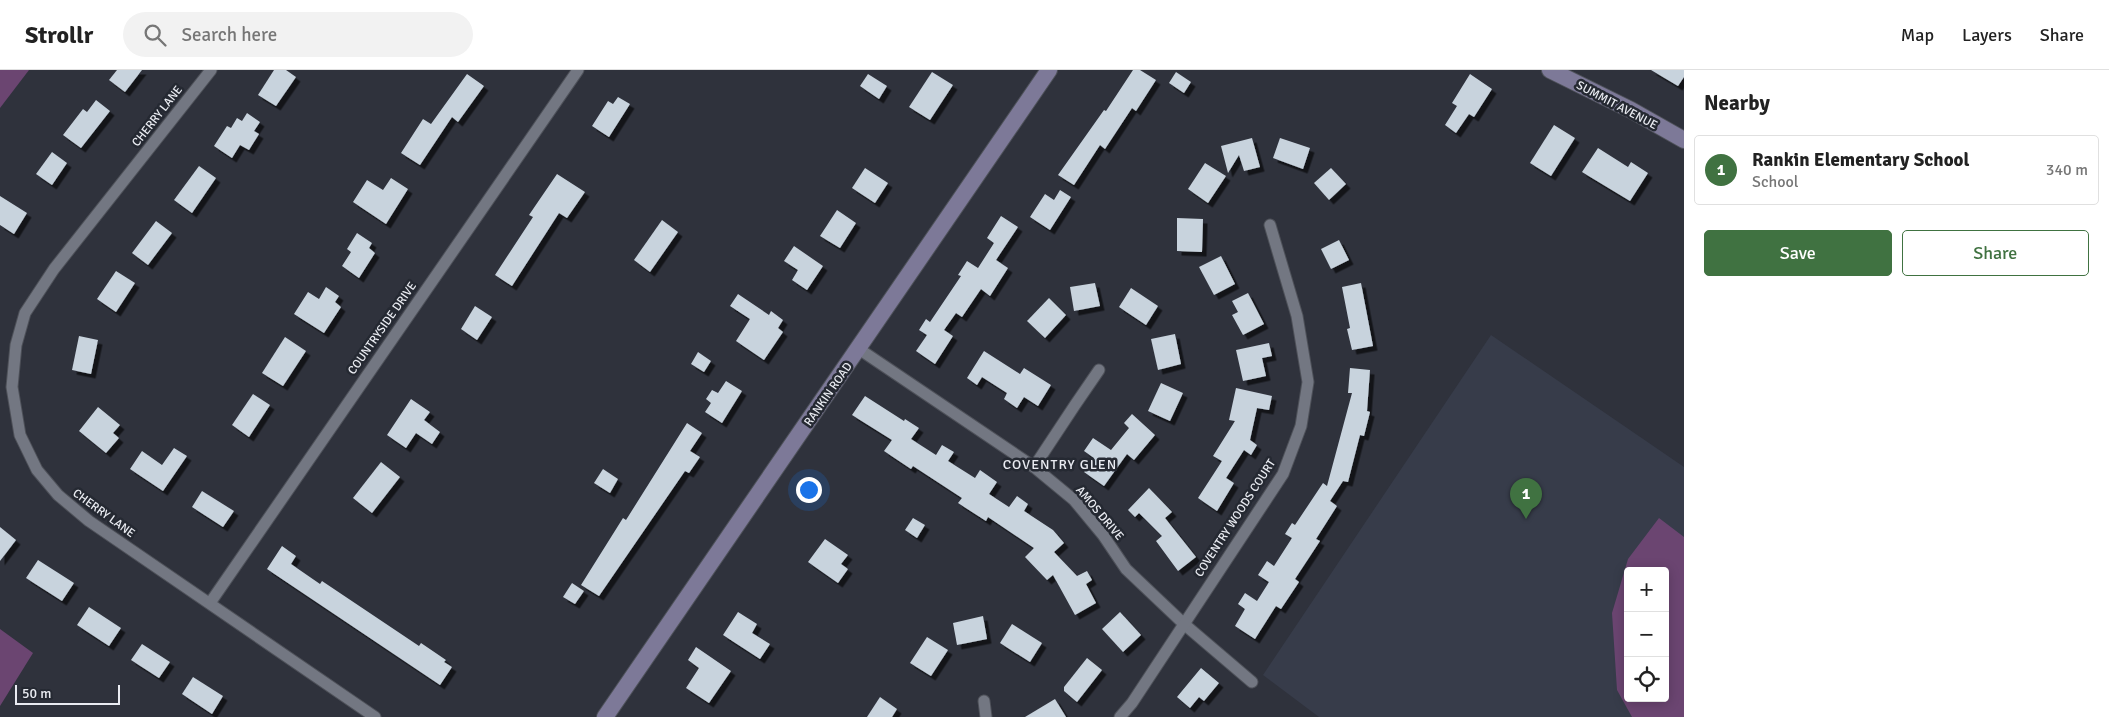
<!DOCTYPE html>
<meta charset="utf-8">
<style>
:root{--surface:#fff;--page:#f2f2f2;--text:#222;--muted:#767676;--line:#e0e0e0;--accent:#407241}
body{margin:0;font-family:Signika,sans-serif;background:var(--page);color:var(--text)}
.controls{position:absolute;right:15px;bottom:15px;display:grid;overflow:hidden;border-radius:5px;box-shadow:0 2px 12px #0003}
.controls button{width:45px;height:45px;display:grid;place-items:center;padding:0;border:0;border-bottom:1px solid var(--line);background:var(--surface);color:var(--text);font:25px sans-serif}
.scale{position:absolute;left:15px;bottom:12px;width:105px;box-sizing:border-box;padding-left:5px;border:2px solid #eaecf2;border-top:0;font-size:14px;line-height:18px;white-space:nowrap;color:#eaecf2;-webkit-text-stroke:4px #252932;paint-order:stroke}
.you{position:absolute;left:808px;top:419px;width:18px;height:18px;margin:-12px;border:4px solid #fff;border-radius:50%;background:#1a73e8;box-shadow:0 0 0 8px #1a73e833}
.badge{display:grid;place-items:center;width:32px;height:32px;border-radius:50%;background:var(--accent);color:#fff;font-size:16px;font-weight:700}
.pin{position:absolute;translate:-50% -41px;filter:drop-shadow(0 1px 2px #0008)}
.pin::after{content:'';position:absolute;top:26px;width:18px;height:15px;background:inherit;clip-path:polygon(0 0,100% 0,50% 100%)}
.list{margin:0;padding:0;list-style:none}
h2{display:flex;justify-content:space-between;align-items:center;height:65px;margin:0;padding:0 20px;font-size:21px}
h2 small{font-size:16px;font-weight:400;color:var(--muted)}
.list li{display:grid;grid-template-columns:32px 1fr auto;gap:15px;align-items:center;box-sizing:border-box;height:70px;margin:0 10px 10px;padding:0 10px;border:1px solid var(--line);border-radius:5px}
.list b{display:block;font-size:19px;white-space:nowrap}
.list p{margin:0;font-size:16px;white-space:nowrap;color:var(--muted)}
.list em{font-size:16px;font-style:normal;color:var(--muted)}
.actions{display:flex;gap:10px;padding:15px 20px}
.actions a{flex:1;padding:11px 0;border:1px solid var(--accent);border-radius:5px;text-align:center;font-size:18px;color:var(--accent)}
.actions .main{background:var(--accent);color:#fff}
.icon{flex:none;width:28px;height:28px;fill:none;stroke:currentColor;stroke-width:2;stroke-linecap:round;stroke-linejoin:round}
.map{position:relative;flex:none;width:1684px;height:647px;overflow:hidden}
header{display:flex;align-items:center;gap:30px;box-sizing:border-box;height:70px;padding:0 25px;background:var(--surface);border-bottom:1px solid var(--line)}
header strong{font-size:24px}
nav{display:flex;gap:28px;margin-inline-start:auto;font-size:18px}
.search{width:350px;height:45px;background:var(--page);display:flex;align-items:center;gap:12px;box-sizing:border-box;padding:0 18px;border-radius:28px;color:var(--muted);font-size:19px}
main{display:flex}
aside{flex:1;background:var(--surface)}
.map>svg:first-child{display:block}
.built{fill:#373c4a;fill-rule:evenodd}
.green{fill:#6b4571;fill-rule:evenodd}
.building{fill:#c8d3dd;filter:url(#shadow)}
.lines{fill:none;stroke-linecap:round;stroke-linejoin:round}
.street-casing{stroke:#4e5159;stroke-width:13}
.secondary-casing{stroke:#4e5159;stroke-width:18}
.street{stroke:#737782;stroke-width:11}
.secondary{stroke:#7d7998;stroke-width:16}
.labels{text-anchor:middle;stroke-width:5;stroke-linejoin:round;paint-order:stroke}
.street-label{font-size:12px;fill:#eaecf2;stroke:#252932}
.neighbourhood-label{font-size:14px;letter-spacing:1px;fill:#eaecf2;stroke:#252932}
</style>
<header>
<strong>Strollr</strong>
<div class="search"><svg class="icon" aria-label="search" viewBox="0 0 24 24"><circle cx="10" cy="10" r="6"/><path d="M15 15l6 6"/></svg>Search here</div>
<nav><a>Map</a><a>Layers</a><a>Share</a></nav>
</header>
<main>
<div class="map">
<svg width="1684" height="647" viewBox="0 0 1684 647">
<defs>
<filter id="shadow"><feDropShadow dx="4.5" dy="4.5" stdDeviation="0" flood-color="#0009"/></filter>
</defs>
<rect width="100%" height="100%" fill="#2f323c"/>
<path class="built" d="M1491,265L1684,397V647H1319L1263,605ZM1628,501H1665V628H1628Z"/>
<g class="green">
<path d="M0,0H29L0,38Z"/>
<path d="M1659,448L1684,467V647H1632L1617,620L1612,543L1628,489ZM1628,501H1665V628H1628Z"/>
<path d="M0,559L33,583L0,636Z"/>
</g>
<g class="building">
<path d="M117,0H142L125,22L109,10Z"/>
<path d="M274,0H286L296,7L276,36L258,25Z"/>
<path d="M1133,0H1140L1156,10L1136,41L1132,38L1105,79L1100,75L1074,115L1058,105L1104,40L1106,41Z"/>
<path d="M1651,0H1684V7L1678,16Z"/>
<path d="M932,2L953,15L930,50L909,37Z"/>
<path d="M1176,2L1191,12L1184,23L1169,13Z"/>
<path d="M467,4L484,16L458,52L452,47L420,95L401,83L423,49L431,54Z"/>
<path d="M868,4L887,16L879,29L860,16Z"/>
<path d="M1470,4L1492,19L1474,47L1469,44L1456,63L1445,55L1457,36L1452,33Z"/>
<path d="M618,27L630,34L609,67L592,56L608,31L613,34Z"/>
<path d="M96,30L110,41L81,78L63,65L83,39L87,42Z"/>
<path d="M247,43L260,52L254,61L259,64L249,80L240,75L232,88L214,76L227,56L231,58L237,48L242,51Z"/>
<path d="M1554,55L1575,68L1551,106L1530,93Z"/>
<path d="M1252,68L1260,97L1244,101L1239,85L1228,103L1221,76Z"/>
<path d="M1280,68L1310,78L1303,99L1273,88Z"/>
<path d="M1598,78L1628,97L1631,92L1648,103L1630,131L1582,102Z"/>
<path d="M52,82L67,93L52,115L36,104Z"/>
<path d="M1205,93L1226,106L1208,133L1188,119Z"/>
<path d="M199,96L216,108L192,143L174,130Z"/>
<path d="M865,98L888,113L875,133L852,118Z"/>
<path d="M1331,98L1346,114L1329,130L1314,113Z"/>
<path d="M557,104L585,122L567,148L559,143L512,216L495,205L533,147L529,145Z"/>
<path d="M391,108L408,119L386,154L353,132L367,110L383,120Z"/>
<path d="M1060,120L1071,127L1050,160L1030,147L1045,124L1054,130Z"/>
<path d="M0,126L27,143L14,164L0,155Z"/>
<path d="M837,140L856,153L840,178L820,166Z"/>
<path d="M1001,146L1018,157L996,190L1008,198L990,226L981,219L962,247L956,243L944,260L953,266L935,294L916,281L927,265L919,260L926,249L930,252L961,206L958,205L967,191L978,198L994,173L987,168Z"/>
<path d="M1177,148L1203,149L1202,182L1177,181Z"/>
<path d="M662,150L678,162L650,202L634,190Z"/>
<path d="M156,151L172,163L148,195L132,183Z"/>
<path d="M357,163L372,173L369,178L375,183L359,208L342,196L351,182L347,179Z"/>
<path d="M1339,170L1349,190L1331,199L1321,179Z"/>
<path d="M794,176L823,196L807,220L792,210L798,200L784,191Z"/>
<path d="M1221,186L1235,214L1214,225L1199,197Z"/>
<path d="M116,201L135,213L116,242L97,229Z"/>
<path d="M1095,213L1100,236L1074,241L1070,217Z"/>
<path d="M1361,213L1373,276L1352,280L1347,259L1350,258L1342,217Z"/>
<path d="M326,217L339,226L335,232L341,237L324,263L294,244L308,222L319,229Z"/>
<path d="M1131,218L1158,236L1146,255L1119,237Z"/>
<path d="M1248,223L1264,254L1243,265L1232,245L1238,242L1232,231Z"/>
<path d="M738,224L769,245L771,241L783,250L778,258L783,262L764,290L736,271L750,249L730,236Z"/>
<path d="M1049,228L1066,245L1045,268L1027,251Z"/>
<path d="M475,236L492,247L477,270L461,259Z"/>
<path d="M1175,264L1181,294L1158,300L1151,269Z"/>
<path d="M79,266L98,270L91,304L72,300Z"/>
<path d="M285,267L306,281L283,316L262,303Z"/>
<path d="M1269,273L1272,286L1262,288L1266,306L1243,311L1236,280Z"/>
<path d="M984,281L1020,304L1024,298L1051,315L1038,336L1024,327L1017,338L1004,329L1007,323L982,307L977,315L967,308Z"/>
<path d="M698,282L711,291L704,302L691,294Z"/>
<path d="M1350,298L1370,300L1367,341L1370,342L1364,366L1360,365L1348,412L1343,411L1330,431L1337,436L1316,469L1320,471L1295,509L1299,512L1281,539L1276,536L1255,569L1235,556L1245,539L1238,534L1245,523L1257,531L1269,512L1258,505L1267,491L1274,496L1292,468L1285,464L1292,453L1295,455L1323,413L1327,416L1352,323H1348Z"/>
<path d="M726,311L742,321L722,353L705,342L711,333L706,329L712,320L718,323Z"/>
<path d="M1161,313L1183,323L1170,351L1148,341Z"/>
<path d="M1236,318L1272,326L1269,340L1257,338L1250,370L1257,375L1251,385L1244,380L1226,408L1234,413L1217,441L1198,428L1222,391L1213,386L1235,351L1229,350Z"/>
<path d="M253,324L270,335L249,367L232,355Z"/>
<path d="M865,326L904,351L905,349L919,358L911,369L936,385L942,375L954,382L948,391L975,408L980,400L997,412L989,424L1009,437L1017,426L1028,434L1024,441L1053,460L1064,473L1054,482L1077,506L1087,501L1092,510L1086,514L1096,533L1075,545L1053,505L1047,510L1025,487L1034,478L988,447L986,451L958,433L962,428L913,396L911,399L884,381L892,370L852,345Z"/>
<path d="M411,329L430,342L424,350L440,362L432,374L416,363L406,378L387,365Z"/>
<path d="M98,337L120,355L113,363L119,368L106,383L79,361Z"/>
<path d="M1132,344L1155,365L1134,390L1127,384L1104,416L1084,402L1094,388L1084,381L1093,368L1111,380L1129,358L1124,353Z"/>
<path d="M687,353L702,363L690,381L700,387L689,403L685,401L599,526L581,515L623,448L626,450Z"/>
<path d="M174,378L187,386L163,421L130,399L142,381L162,395Z"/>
<path d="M381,392L400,407L372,443L353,428Z"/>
<path d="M603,399L618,409L610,423L594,413Z"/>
<path d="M1149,418L1172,442L1165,448L1196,487L1178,501L1156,471L1162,466L1139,443L1135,447L1128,440Z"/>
<path d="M202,421L234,441L223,457L192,437Z"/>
<path d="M913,448L925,455L917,468L905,460Z"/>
<path d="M0,457L16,470L0,491Z"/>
<path d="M825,469L848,485L841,494L848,499L838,513L808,492Z"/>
<path d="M282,476L296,486L291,494L320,514L322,511L419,576L421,573L446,590L444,592L452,597L440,615L267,499Z"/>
<path d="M38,490L74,513L62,531L26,508Z"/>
<path d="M572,513L584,521L575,534L563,527Z"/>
<path d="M89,537L121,558L109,576L77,555Z"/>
<path d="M738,542L757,554L752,563L770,574L760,589L723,565Z"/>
<path d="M1120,542L1141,565L1123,582L1102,559Z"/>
<path d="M983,546L987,569L957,575L953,553Z"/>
<path d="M1012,554L1042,573L1030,592L1000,573Z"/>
<path d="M927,567L948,580L931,606L910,593Z"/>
<path d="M142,574L170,592L159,608L131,590Z"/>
<path d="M696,577L731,601L709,633L686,618L699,598L688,590Z"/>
<path d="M1087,588L1102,600L1077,632L1064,621V617Z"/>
<path d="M1201,598L1219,613L1204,631L1199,627L1190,638L1177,627Z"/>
<path d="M193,607L223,626L212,644L182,624Z"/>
<path d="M880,627L897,639L892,647H867Z"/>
<path d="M1055,629L1066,647H1025Z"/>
</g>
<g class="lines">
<defs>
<g id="street">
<path d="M211,0L54,199L25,243L16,275L12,317L20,365L37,400L58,425L89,451L375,647"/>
<path d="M859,279L1034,397L1074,430L1103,465L1126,499L1184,554L1252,612"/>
<path d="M1034,397L1075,335L1099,300"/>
<path d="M210,533L578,0"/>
<path d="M984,631L986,647"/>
<path d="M1120,647L1132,633L1283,404L1301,356L1308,312L1297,246L1270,155"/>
</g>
<g id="secondary">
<path d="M1550,0L1631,40L1684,70"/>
<path d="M605,647L1049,0"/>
</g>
</defs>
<use href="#street" class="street-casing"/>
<use href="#secondary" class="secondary-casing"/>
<use href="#street" class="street"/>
<use href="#secondary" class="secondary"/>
</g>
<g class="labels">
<g class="street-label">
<text transform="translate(1617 35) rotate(28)" y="4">SUMMIT AVENUE</text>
<text transform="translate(157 46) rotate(-52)" y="4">CHERRY LANE</text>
<text transform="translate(382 258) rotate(-55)" y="4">COUNTRYSIDE DRIVE</text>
<text transform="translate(828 324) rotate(-55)" y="4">RANKIN ROAD</text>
<text transform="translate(104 443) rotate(36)" y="4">CHERRY LANE</text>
<text transform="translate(1100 443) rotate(50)" y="4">AMOS DRIVE</text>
<text transform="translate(1235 448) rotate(-57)" y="4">COVENTRY WOODS COURT</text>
</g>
<g class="neighbourhood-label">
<text x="1060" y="399">COVENTRY GLEN</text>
</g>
</g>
</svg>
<div class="controls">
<button>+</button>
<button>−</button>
<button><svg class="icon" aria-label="locate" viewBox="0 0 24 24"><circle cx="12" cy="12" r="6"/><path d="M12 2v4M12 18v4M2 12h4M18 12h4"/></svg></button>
</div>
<div class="scale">50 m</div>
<div class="you"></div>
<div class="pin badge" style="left:1526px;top:449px">1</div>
</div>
<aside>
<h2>Nearby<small></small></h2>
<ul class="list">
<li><span class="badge">1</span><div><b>Rankin Elementary School</b><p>School</p></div><em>340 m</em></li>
</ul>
<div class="actions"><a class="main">Save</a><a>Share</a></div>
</aside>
</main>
